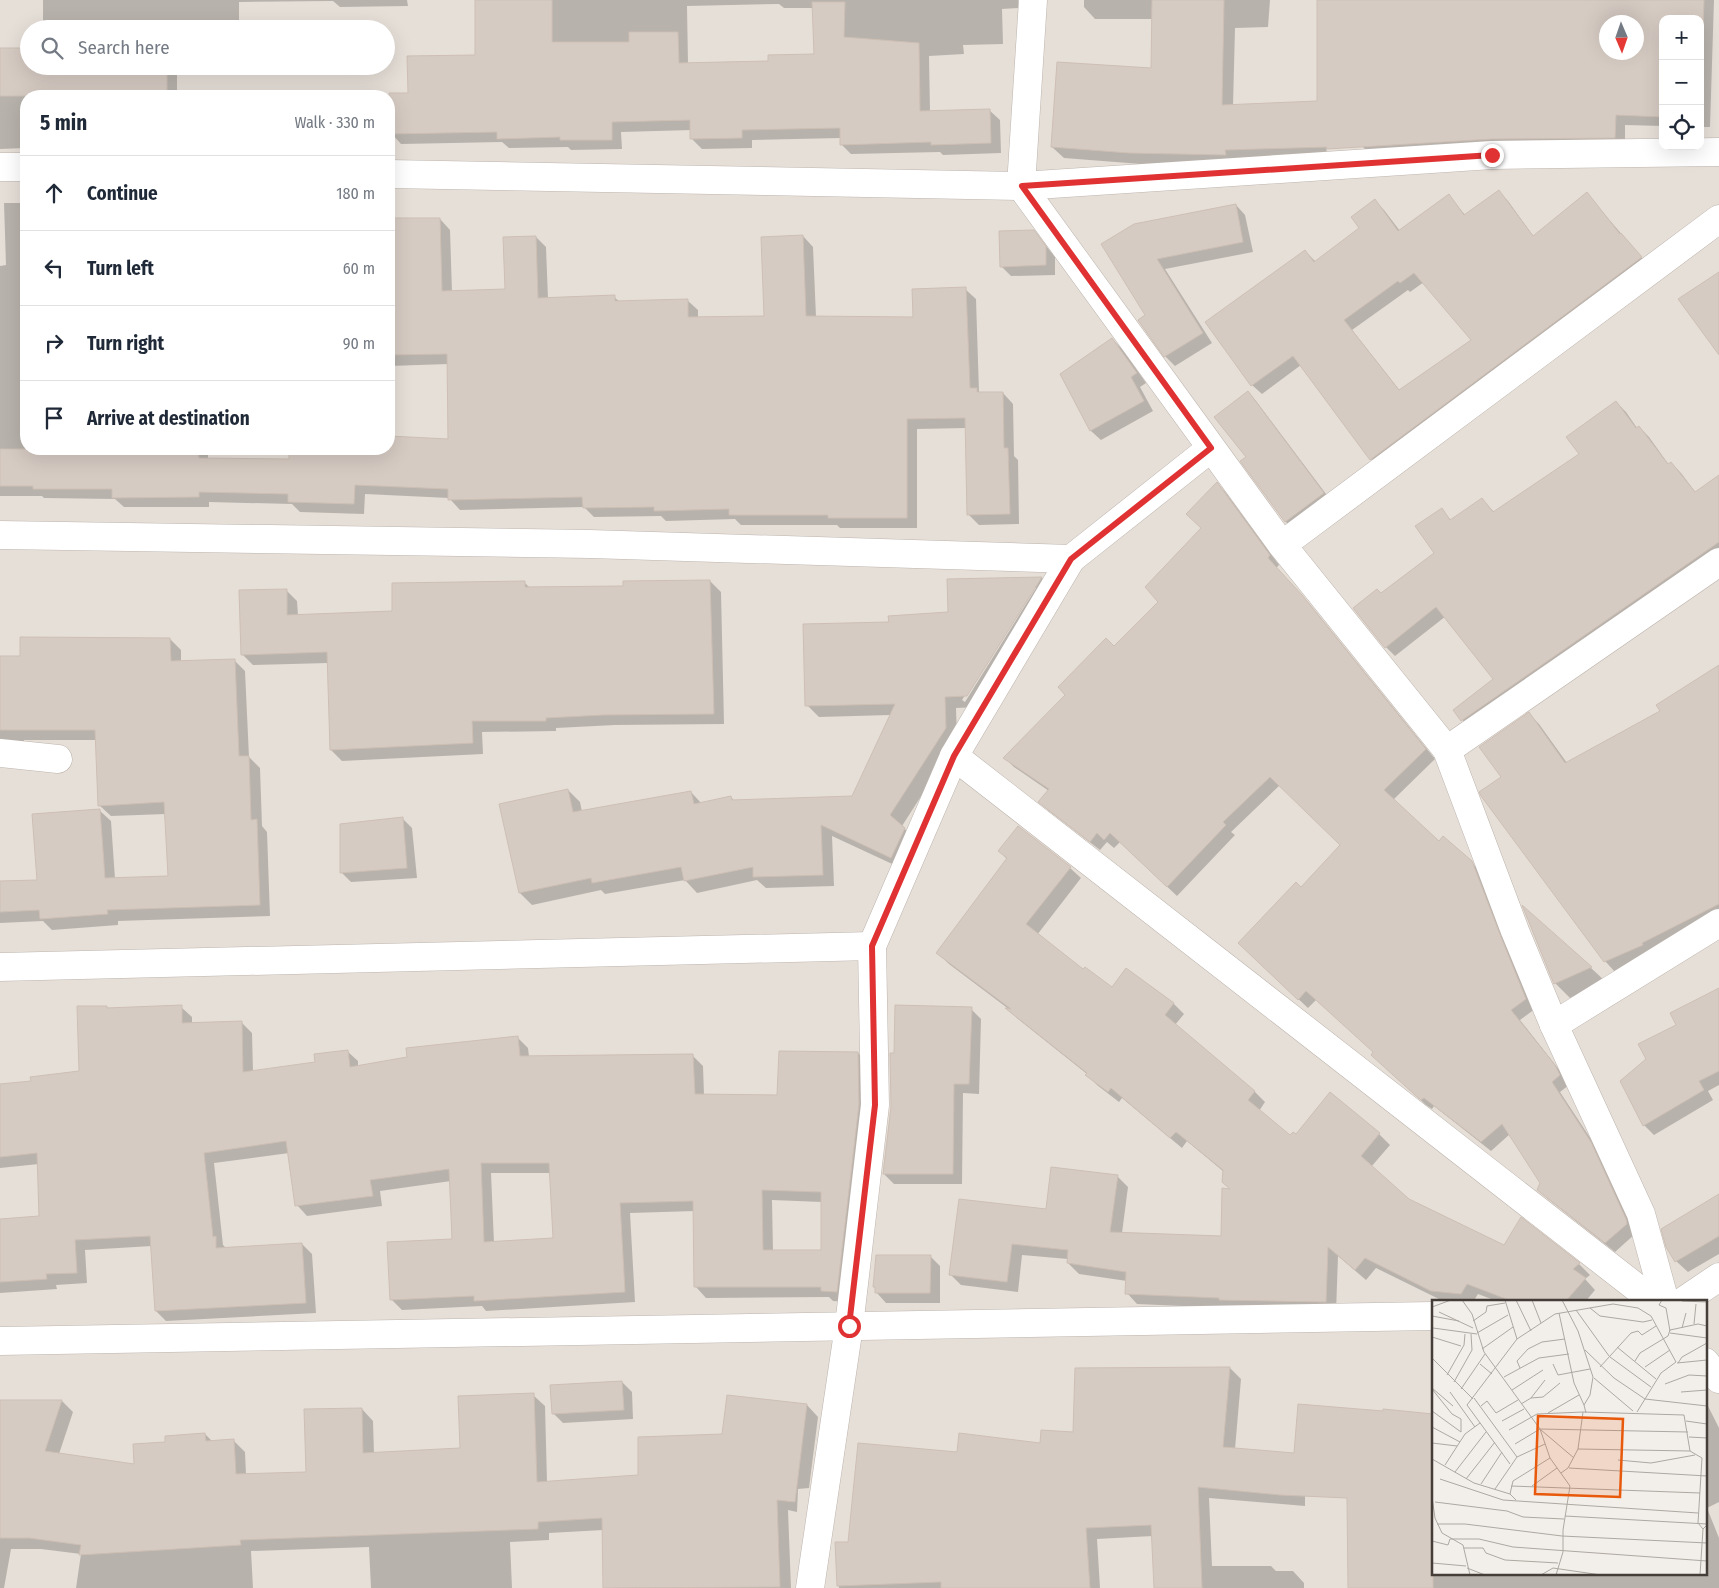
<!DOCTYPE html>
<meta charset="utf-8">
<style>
:root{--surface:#fff;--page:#f2f2f3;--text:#1f2937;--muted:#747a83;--line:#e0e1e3}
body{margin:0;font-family:"Fira Sans Condensed",sans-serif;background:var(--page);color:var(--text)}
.controls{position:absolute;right:15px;top:15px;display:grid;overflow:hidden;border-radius:10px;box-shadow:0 5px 20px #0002}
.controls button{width:45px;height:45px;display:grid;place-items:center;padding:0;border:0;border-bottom:1px solid var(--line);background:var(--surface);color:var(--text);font:25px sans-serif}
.compass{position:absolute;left:1599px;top:15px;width:45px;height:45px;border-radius:50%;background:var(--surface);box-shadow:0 5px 20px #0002;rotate:178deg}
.stop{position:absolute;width:15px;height:15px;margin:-11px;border:4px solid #e03233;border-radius:50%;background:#fff}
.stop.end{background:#e03233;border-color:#fff;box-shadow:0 1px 5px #0008}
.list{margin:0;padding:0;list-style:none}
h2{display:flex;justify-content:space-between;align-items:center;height:65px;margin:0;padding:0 20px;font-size:21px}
h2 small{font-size:16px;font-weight:400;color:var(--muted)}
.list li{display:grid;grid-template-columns:32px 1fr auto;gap:15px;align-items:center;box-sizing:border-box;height:75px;padding:0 20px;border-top:1px solid var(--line)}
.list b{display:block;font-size:19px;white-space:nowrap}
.list em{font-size:16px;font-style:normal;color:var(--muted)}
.icon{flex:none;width:28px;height:28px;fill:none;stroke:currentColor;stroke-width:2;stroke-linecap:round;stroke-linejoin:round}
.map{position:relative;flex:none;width:1719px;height:1588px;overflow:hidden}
.search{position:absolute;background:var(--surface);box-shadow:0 5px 20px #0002;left:20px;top:20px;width:375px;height:55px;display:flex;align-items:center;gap:12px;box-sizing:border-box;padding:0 18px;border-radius:28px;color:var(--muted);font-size:19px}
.panel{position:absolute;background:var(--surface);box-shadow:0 5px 20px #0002;left:20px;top:90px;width:375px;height:365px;border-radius:20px}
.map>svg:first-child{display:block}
.residential{fill:#e6dfd8;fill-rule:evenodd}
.shadow{fill:#0003;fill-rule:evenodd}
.building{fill:#d6cbc3;stroke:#cdbfb4;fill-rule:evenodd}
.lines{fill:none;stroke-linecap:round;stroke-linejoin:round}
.minor-casing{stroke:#bdb4ad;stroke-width:29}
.minor{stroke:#fff;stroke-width:28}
.route{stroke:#e03233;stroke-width:6}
.inset-road{fill:none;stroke:#ada8a2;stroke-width:1}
.view{fill:#e8590c;fill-opacity:0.15;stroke:#e8590c;stroke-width:2.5}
.inset-edge{fill:none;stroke:#453e38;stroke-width:2.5}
</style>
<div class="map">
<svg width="1719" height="1588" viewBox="0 0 1719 1588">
<rect width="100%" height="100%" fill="#f2eee9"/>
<path class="residential" d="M0,0H1719V1588H0ZM1663,19H1700V146H1663ZM1606,22H1636V52H1606ZM29,29H386V66H29ZM26,96H389V449H26ZM1433,1302H1705V1574H1433Z"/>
<g class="shadow">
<path d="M43,0H407L408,6L340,7L333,1L239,2V29H43Z"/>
<path d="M476,0H1018L1019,8L1002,9L1003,44L963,45L964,54L929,56L930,112L989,110L1000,120L1001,153L943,155L940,152L851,154L841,144V138L752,140V148L702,149L692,139V130L621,132L622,149L571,150L568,147L509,148L502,142L401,144L391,133L409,94L476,56ZM779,4L784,8H813L815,55L769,62L688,64L687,6Z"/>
<path d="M1084,0H1270L1268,27L1235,28L1233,106L1325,115L1327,158L1141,164L1064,158L1052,147L1152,70L1153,19H1095L1084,7Z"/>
<path d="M1365,0H1714L1710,127H1700V19H1663V126L1625,125V147L1373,157L1363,147ZM1606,22H1636V52H1606Z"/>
<path d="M0,49L29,66H177V96H26V148L0,149Z"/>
<path d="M1499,192L1508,201L1534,237L1587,194L1650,267L1381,468L1371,459L1301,365L1262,394L1252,385L1305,251L1316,262L1361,228L1375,201L1384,210L1400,231L1449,196L1466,216ZM1424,282L1473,340L1400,391L1352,330L1408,290L1410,292Z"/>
<path d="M4,203H26V449H208V459L290,461V449H389V437L449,440V364L389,366V221L440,219L450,230L452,292L506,290L536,237L546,247L548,299L614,297L620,302L687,300L698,310V318L765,317L803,236L813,247L816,317L914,319L965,289L976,299L979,392L981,393H1003L1013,404L1014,456L1018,460L1019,524L979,525L969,515L967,428L917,429V528H840L837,525H741L735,519L666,521L661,516L594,517L584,507L460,510L449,498L365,494L364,514L300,512L292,504L209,502V507H124L115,499L44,498L42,496H0V266L6,265Z"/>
<path d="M1236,205L1245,215L1253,252L1165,269L1212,343L1175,366L1165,356L1147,315L1103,244Z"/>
<path d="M1033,231L1043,242L1055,257V275L1011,276L1001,266Z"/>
<path d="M1112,339L1122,349L1146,383L1140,387L1153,411L1101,440L1091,431L1061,374Z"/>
<path d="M1248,392L1256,401L1332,502L1294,530L1286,522L1242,461L1247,458Z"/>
<path d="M1616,402L1626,412L1637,428L1639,427L1649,437L1669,465L1671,463L1681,473L1696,493L1719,477V559L1471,730L1455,711L1495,679L1446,616L1395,656L1386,647L1381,594L1435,553L1441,510L1452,521L1482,499L1494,512L1581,455Z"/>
<path d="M1217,483L1226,493L1279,565L1276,568L1311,606L1435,759L1393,800L1439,842L1471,862L1481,872L1535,1009L1520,1020L1564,1076L1569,1085L1560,1092L1600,1153L1636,1233L1615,1252L1548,1199L1538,1190L1542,1183L1510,1134L1491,1151L1434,1106L1432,1109L1426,1105L1382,1064L1375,1052L1316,1000L1308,1008L1249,953L1301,889L1341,845L1280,785L1231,832L1235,835L1177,896L1120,842L1114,848L1107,842L1100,850L1049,811L1040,802L1049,791L1014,767L1005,758L1160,602L1202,528Z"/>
<path d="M1042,578L1053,589L979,707L956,708L957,740L902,826L916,841L903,869L832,836L834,886L766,888L757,880L697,893L685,880L605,894L601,890L532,905L520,893L568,790L580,802L582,812L691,792L702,804L731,797L734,801L853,797L890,715L819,717L807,705L890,623L950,613L948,580ZM1033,588H1036L965,702L962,700Z"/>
<path d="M710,581L721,592L724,724L615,725L556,728V731L482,732L483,754L342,761L331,750L328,663L253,665L242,654L286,590L297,601L298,616L394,613L524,582L530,588L624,587Z"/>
<path d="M170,639L181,650V662L234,660L245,671L249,757L260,768L262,826L267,832L270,916L118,921V925L52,930L43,921L0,923V883L38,881L99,810L111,821L115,879L169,877L166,814L111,816L99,805L96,740H24L23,747H0V657H21Z"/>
<path d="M1719,666V920L1615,972L1605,961L1502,777L1529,714L1539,724L1567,763L1662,711Z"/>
<path d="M403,819L412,828L417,878L351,882L342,873Z"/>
<path d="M999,851L1070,868L1081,878L1037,935L1084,971L1112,989L1173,1003L1184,1014L1175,1025L1254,1091L1265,1102L1259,1111L1290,1137L1379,1134L1390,1145L1371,1167L1408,1200L1505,1246L1521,1219L1579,1264L1590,1275L1585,1279L1595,1290L1585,1302H1499L1478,1294L1473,1302L1443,1301L1376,1268L1366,1280L1338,1256L1336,1313L1137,1304L1127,1293V1281L1079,1274L1068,1263V1259L1022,1255L1018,1292L961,1285L950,1274L1047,1210L1117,1176L1128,1187L1122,1233L1222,1237L1232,1190L1224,1172L1187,1141L1182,1148L1122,1098L1119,1102L1097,1085L1087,1074L1018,1019L1008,1010H1010L949,964L938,953L1007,859Z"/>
<path d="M1525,909L1591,968L1606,982L1570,998L1555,983Z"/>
<path d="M1719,991V1085L1708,1091L1713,1100L1654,1135L1644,1125L1648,1059L1678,1026Z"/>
<path d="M107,1007L109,1009L181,1007L192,1017V1024L241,1022L252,1033L253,1072L316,1063L347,1051L358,1061V1067L518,1038L528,1048L529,1057L692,1055L703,1066L704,1095L778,1096L858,1053L868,1064L848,1302L833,1301L829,1297L706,1298L696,1287L695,1211L630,1213L635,1302L486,1311L482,1306L402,1310L391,1299L453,1240L451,1181L380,1191L382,1206L307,1216L297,1205L289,1153L214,1163L223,1245L226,1248L302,1244L312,1254L316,1313L166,1321L156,1311L152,1246L85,1250L87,1283L56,1285L57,1289L0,1293V1220L41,1217L39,1164L0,1168V1086L32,1082L80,1072ZM491,1173H551L554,1239L494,1243ZM772,1200L822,1202V1251H773Z"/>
<path d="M971,1009L981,1019L979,1094L963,1093L962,1184H894L884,1174L892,1107L895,1054Z"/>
<path d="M1719,1196V1254L1688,1272L1676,1261Z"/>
<path d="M930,1256L940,1266V1303H886L877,1293V1289L874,1287Z"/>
<path d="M1230,1368L1241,1379L1235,1449L1305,1466V1506L1209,1498L1212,1566H1271L1276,1571H1293L1304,1583V1588H1156L1153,1536L1097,1539L1100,1588H839L836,1543H849L958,1454L1041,1445L1074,1433Z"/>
<path d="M622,1382L632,1392L633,1419L563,1423L553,1413Z"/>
<path d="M533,1395L545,1406L547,1482L640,1477L723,1435L728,1396L807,1405L818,1417L809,1488L798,1489L797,1512L788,1510L791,1588H604L603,1530L549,1533V1540L510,1542L512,1588H371L369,1547L251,1551L253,1588H76L81,1554L41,1549H11L4,1588H0V1401H62L73,1412L59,1454L136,1465L167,1443L205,1434L212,1441L233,1440L245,1452L246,1475L308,1473L362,1409L373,1421L374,1454L461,1449Z"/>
<path d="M1705,1400L1719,1428V1502L1707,1508L1719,1538V1588H1349L1433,1574H1705Z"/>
</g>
<g class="building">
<path d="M475,0H552V42H629V32H678L679,63L768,61V55L814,54L812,2H845L844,37L919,43L920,111L990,109L991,143L931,145V142L840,145V128L742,130V138L690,139V120L612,122V140H560V137L497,139V132L390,134L389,93H408L407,56L475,55Z"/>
<path d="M1152,0H1224L1222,105L1317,101V0H1704L1700,118V19H1663V117L1616,115L1615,138L1492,139L1327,149V147L1225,150L1226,155L1129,153L1051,147L1057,62L1151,68ZM1606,22H1636V52H1606Z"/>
<rect x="42" y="25" width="125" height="4"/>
<path d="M0,48H29V66H167V96H0Z"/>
<path d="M1499,190L1533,236L1587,192L1620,234L1621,233L1642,257L1370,460L1293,356L1251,386L1205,322L1305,250L1314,262L1359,228L1351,217L1375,199L1398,231L1449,194L1464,215ZM1414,273L1471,340L1399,390L1344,320L1398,281L1400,283Z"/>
<path d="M1236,204L1243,242L1157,259L1203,333L1164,357L1138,320L1145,315L1101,244L1134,224Z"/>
<path d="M389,218H440L442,291L505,289L503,237L536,236L538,298L615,295V301L688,299V317L764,316L761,237L803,235L806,316L913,317L912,289L966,287L970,388H977V392H1003L1004,448H1008L1010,514L967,515L965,418L907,419V518H828V515H729V509L654,511V507L583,508L582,497L448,500V489L355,485L354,504L288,502V494L199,492V497L112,498V489H33V486H0V449H198L199,458L289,459V449H389V436L448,439L447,354L389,355Z"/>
<path d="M1034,230L1046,246V265L1000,267L999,231Z"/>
<path d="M1719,272V355L1678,299Z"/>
<path d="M1112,338L1137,373L1131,377L1144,401L1090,431L1060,374Z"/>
<path d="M1248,391L1324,493L1285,522L1240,461L1246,457L1214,417Z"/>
<path d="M1616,401L1636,428L1639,426L1668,464L1671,462L1695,492L1719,475V542L1461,721L1453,710L1493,679L1436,607L1385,648L1353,608L1377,589L1381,593L1434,553L1415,526L1442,508L1450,520L1482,498L1493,512L1579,454L1566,437Z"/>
<path d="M1217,482L1270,555L1268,558L1302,595L1426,749L1384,790L1439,841L1443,836L1472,861L1501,937L1526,999L1511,1010L1555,1065L1560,1075L1552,1082L1591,1142L1626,1219L1627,1224L1605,1243L1537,1190L1540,1183L1502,1124L1481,1142L1424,1098L1421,1100L1415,1095L1371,1055L1373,1052L1306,991L1298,1000L1238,943L1296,882L1301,887L1340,845L1270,777L1223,822L1226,825L1167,887L1110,833L1104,840L1097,833L1090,842L1038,802L1049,789L1003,758L1065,695L1058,687L1106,638L1114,646L1158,602L1145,587L1201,528L1186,514Z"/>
<path d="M1042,577L967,696L945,697L946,728L890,815L905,828L891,858L821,825L823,875L753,877V867L684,881L681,867L592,883L591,878L519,893L499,804L568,789L573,812L691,791L694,804L731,796L732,800L852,796L895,704L805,706L803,624L889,622L888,616L948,612L947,579Z"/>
<path d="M710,580L714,714L603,715L546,718V721H472L473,743L330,750L327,652L241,655L239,590L287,589V615L392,611V583L525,581V587L623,586V581Z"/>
<path d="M20,637L170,638L171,661L235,659L239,756H249L251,820L257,819L260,905L107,910L108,914L40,919L39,910L0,912V881L37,880L32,814L100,809L105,878L168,876L164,802L98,806L95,730H0V656H20Z"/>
<path d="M1719,665V904L1642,943L1643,945L1604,962L1481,796L1479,792L1501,777L1479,747L1529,712L1565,763L1660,711L1656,705Z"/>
<path d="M403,817L407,868L340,873V824Z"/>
<path d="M1018,826L1071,867L1026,924L1083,969L1085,967L1112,987L1126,968L1174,1003L1165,1015L1255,1091L1248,1100L1290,1135L1293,1132L1296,1134L1330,1092L1380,1133L1361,1156L1409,1199L1504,1245L1521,1217L1580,1263L1573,1269L1586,1278L1565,1302H1514L1467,1284L1461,1294L1431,1291L1365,1258L1355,1270L1328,1247L1326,1302L1219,1300V1298L1125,1294L1126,1272L1067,1263L1068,1250L1012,1244L1007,1282L949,1275L959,1199L1046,1209L1051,1167L1118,1175L1110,1232L1221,1236L1222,1188L1230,1189L1222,1182L1223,1170L1176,1132L1170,1138L1111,1088L1108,1092L1085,1075L1087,1073L1005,1008L1011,1009L936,953L1007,858L998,851Z"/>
<path d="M1522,905L1592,967L1554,984Z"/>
<path d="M1719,988V1071L1699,1081L1704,1090L1643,1126L1620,1081L1646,1059L1638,1044L1676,1025L1670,1013Z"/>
<path d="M182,1005V1023L242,1021L243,1072L315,1062L314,1054L348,1050L350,1067L407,1057L406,1048L518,1036L520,1056L693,1054L695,1094L777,1095L779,1051L858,1052L859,1104L837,1292L821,1291V1287H694L693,1201L620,1203L625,1292L474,1301V1296L390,1300L387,1242L452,1239L449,1169L370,1180L373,1196L295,1206L286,1141L204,1153L213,1237L216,1236V1248L302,1243L306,1303L155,1311L150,1236L75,1240L77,1273L46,1274L47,1279L0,1282V1219L39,1216L37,1153L0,1157V1084L31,1081L30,1077L79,1071L77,1006H107V1008ZM481,1163H549L553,1238L484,1242ZM762,1190L821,1192V1250H763Z"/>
<path d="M895,1005L972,1007L969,1084H954L953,1174H883L891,1107L890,1053H894Z"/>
<path d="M1719,1194V1236L1675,1262L1666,1247L1661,1229Z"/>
<path d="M876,1255H931L930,1293H875V1287H873Z"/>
<path d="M1230,1367L1223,1447L1294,1453L1298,1404L1383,1411V1409L1433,1414V1588H1348L1347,1498L1280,1495L1198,1487L1202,1588H1154L1151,1525L1086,1528L1090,1588H941V1582L837,1586L835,1542H848L858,1443L957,1452L959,1433L1040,1443L1041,1430L1073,1432L1075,1368Z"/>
<path d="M622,1381L624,1410L552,1414L550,1385Z"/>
<path d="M534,1393L537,1482L638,1475V1437L722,1434L727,1395L807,1404L795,1502L777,1500L780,1587L603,1588L602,1518L538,1522V1529L240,1540L241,1545L79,1555L81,1545L29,1538H0V1400H62L45,1451L134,1464L133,1444L165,1442V1436L205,1433L206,1441L234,1439L236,1474L306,1472L304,1409L362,1408L363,1453L460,1448L458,1396Z"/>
</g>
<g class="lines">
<defs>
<g id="minor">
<path d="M1033,0L1021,186L1282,545L1447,750L1515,931L1554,1025L1641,1214L1665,1302"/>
<path d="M0,167H26"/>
<path d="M389,174L1021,186L1492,155L1719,152"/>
<path d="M0,535L590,544L1071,559"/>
<path d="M1282,545L1719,219"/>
<path d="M1447,750L1719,562"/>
<path d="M0,753L58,759"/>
<path d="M954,756L1655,1302"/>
<path d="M0,967L872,946"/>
<path d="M1554,1025L1719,923"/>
<path d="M1682,1302L1719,1277"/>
<path d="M0,1341L1433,1316"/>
<path d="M1705,1362L1719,1379"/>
<path d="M810,1588L849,1326L875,1105L872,946L954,756L1071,559L1211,448"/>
</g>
</defs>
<use href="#minor" class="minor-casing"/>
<use href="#minor" class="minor"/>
</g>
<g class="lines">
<path class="route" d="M849,1326L875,1105L872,946L954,756L1071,559L1211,448L1022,186L1492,155"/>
</g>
<g transform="translate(1432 1300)">
<rect width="275" height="275" fill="#f2eee9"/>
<path class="inset-road" d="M30,0L40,14L52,52L108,129L118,158L138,186L131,230V252L124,275M73,0L85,39M84,0L99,31M100,0L109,23M130,0L146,31L161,77L158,95L152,105L154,113M230,0L227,5L234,8L238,31M250,1L275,2M0,7L19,0M158,8L168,16L211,22L220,20M144,10L177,56M7,12L41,28M127,13L142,83L152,105M0,16L27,21M41,21L54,12L55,6L73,3M262,24L264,4M1,28L45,34M250,28L254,13M45,33L76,15M238,33L275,38M0,37L29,46M185,47L224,79M50,49L81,27M153,50L182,78L213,99L275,106M178,57L219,87M0,58L41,99M203,61L208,53L236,36L238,30L266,24L275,26M245,63L275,60M246,63L250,57L275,43M48,64L60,74M121,64L126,75L158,69M168,67L199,33L206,31L210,35L224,26M213,67L238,50M88,68L85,61L96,49L110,42L133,39M15,75L32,45L33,34M72,77L107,58L137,54M162,78L201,111M22,82L40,50L39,34M233,84L257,75L275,76M0,88L21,106M0,89L20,114L29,119V132M29,89L53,54M80,90L111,70M18,92L43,127M249,92L275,90M42,98L85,157M99,98L111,97L128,83M89,104L99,98L113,80M49,106L55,101L64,113L86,100M0,111L29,132M116,113L147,95M70,121L92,109M254,121L275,124M0,127L28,142M77,130L105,114L151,112M109,130L142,158M257,137L275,138M0,143L25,146M83,144L108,129L256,132M146,149L258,151M0,159L42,183L78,194L84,200M186,160L219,163L263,155M78,164L35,105L85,39L123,14L181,4L206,8L219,16L244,62L229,73L205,112M13,165L33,134L48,123M137,168L275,176M23,172L54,132M129,173L136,168L146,149L151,112L252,115L258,151L270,158L266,223L271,229M8,179L71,200L266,213M34,179L63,142M49,184L70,152M79,186L268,193M100,186L125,168M63,189L85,157L113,144M78,194L81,181L118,158M0,197L3,218L10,233L31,245L38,275M3,202L75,211L91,217L132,219M133,216L275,224M5,224H33L130,236L275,243M0,241L16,245L18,239H47L81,247L275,261M32,248H51L54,253L73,260L126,263M0,263L34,266M35,268L53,275M109,275L121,268L169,275M268,275L271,229L275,225"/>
<path class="view" d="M106,116L191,119L188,197L103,194Z"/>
<rect width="275" height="275" class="inset-edge"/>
</g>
</svg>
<div class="controls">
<button>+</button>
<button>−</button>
<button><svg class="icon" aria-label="locate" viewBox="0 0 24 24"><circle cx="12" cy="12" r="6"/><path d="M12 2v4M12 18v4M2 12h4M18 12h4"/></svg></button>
</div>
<svg class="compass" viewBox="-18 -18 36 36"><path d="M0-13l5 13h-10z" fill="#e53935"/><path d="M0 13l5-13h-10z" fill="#747a83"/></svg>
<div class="stop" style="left:849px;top:1326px"></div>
<div class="stop end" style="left:1492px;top:155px"></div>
<div class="search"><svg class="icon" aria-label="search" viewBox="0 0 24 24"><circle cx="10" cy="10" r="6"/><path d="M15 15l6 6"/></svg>Search here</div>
<section class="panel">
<h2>5 min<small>Walk · 330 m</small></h2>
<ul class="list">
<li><svg class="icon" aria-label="ahead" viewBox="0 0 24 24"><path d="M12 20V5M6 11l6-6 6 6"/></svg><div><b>Continue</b></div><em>180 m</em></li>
<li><svg class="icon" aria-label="left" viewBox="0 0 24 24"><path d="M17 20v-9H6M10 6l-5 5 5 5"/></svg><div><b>Turn left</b></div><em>60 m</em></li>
<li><svg class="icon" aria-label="right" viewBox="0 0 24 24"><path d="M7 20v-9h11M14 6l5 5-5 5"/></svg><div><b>Turn right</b></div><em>90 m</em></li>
<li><svg class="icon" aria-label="arrive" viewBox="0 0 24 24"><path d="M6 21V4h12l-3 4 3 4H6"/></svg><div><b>Arrive at destination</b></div></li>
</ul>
</section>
</div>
